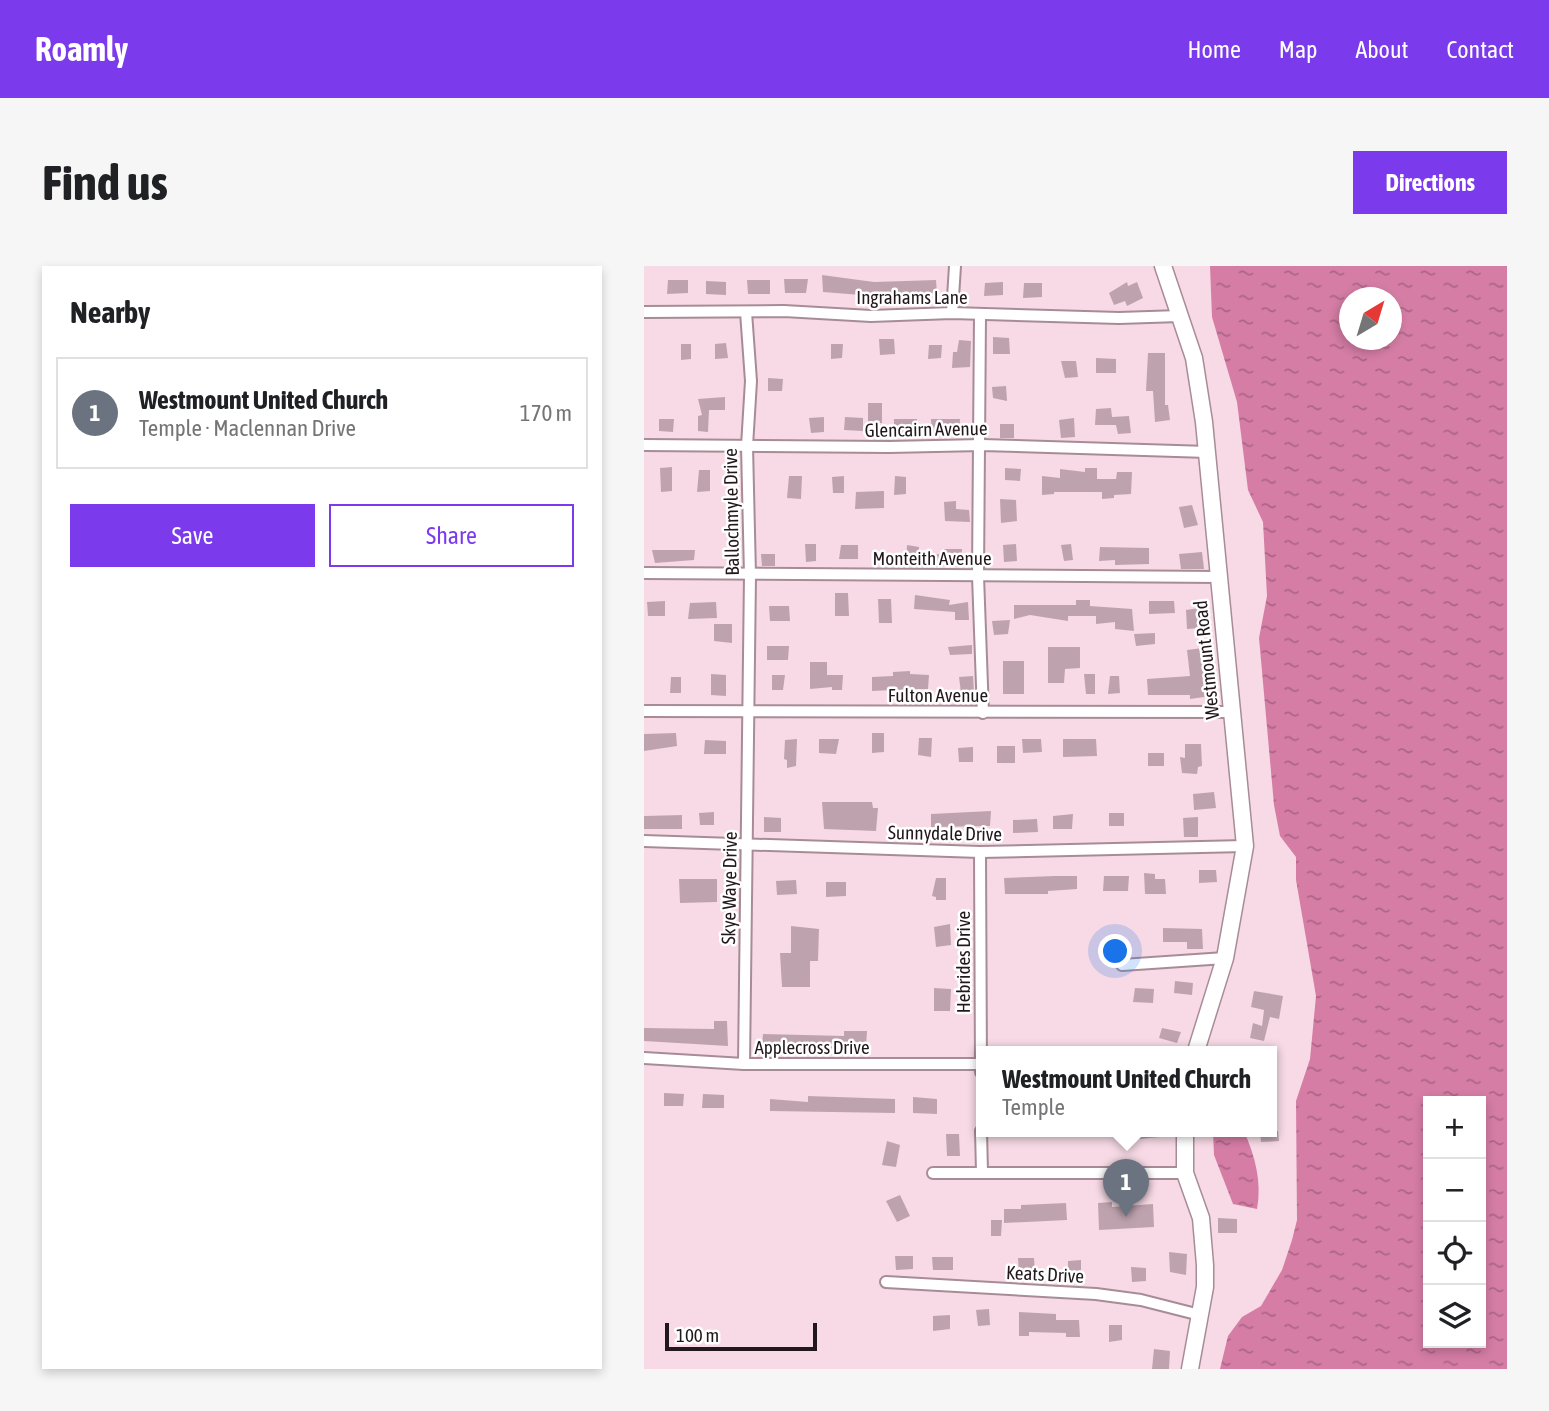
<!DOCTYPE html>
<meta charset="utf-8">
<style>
:root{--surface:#fff;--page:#f6f6f6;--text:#202124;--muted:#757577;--line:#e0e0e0;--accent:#7c3aed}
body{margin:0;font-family:"Asap Condensed",sans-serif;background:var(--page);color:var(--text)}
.controls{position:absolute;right:21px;bottom:21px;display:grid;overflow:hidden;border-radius:0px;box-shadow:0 4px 10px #0003}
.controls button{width:63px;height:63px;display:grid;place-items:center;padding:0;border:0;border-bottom:2px solid var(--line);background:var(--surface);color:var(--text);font:35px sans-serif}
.compass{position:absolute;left:695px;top:21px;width:63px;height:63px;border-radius:50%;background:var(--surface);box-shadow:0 4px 10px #0003;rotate:38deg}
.scale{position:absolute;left:21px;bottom:18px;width:152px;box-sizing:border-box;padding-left:7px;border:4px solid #22181c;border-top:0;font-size:19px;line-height:24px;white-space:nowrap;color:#22181c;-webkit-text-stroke:5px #fff;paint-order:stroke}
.you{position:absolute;left:472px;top:686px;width:24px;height:24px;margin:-18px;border:5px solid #fff;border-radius:50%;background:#1a73e8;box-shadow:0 0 0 10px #1a73e833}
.badge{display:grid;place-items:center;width:46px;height:46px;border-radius:50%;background:var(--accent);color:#fff;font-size:23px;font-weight:700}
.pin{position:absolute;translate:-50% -58px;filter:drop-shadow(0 2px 4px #0008)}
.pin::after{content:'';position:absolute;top:37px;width:24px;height:21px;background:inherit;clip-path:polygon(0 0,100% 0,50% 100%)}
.popup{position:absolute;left:332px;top:780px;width:301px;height:91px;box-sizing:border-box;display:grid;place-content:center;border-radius:0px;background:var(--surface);filter:drop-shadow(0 2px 5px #0005);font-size:23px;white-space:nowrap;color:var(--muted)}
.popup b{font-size:26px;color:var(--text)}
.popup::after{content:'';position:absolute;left:50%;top:100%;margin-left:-14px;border:14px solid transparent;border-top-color:var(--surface)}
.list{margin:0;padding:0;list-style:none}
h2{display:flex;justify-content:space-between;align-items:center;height:91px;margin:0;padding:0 28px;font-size:30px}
h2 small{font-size:23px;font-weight:400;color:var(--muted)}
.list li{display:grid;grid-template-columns:46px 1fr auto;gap:21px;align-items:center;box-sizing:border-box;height:112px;margin:0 14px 14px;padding:0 14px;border:2px solid var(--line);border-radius:0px}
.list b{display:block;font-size:26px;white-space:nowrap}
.list p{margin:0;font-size:23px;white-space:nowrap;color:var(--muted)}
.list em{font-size:23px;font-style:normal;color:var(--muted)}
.actions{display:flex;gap:14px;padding:21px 28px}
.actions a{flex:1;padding:16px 0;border:2px solid var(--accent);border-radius:0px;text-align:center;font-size:24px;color:var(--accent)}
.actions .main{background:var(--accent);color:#fff}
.icon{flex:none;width:38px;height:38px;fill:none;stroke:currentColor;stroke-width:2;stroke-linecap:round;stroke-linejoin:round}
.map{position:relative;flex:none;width:863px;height:1103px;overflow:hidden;border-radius:0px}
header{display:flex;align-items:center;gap:42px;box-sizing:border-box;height:98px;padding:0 35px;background:var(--accent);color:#fff}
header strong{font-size:33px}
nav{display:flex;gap:38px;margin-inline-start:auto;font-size:24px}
.intro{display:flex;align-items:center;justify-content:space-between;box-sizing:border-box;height:168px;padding:0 42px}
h1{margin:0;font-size:49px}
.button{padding:18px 32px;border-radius:0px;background:var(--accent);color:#fff;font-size:24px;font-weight:700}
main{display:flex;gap:42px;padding:0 42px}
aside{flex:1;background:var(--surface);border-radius:0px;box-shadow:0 4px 10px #0003}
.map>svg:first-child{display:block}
.water{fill:url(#water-ripples);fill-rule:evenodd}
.building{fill:#bea3ae}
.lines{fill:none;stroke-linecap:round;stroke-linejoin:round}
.minor-casing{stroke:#a78c97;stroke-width:14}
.secondary-casing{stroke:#a78c97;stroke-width:19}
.minor{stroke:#fff;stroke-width:10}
.secondary{stroke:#fff;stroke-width:16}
.labels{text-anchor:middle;stroke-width:5;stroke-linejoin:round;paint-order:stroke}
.street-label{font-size:19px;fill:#22181c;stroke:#fff}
</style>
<header>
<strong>Roamly</strong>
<nav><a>Home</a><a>Map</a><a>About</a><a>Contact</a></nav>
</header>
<div class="intro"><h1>Find us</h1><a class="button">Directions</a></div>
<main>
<aside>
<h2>Nearby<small></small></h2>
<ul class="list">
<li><span class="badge" style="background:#6b7280">1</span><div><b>Westmount United Church</b><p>Temple · Maclennan Drive</p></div><em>170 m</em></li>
</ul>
<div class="actions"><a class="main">Save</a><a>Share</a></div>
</aside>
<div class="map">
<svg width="863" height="1103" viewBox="0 0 863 1103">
<defs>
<pattern id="water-ripples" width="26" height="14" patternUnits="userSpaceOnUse" patternTransform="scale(1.75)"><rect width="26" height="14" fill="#d57da5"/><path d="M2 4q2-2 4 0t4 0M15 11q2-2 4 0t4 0" fill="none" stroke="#ac6586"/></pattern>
</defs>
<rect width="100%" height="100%" fill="#f7dae5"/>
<g class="water">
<path d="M566,0H863V1103H576L584,1070L598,1051L617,1040L638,1004L648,974L653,954L652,835L666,793L672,730L652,614V591L636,570L630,539L615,372L623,330L619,256L604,224L593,136L568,51ZM706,32H748V74H706ZM784,835H837V1077H784Z"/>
<path d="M569,865H600C611,890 618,916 613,943L589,938L570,889Z"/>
</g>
<g class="building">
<path d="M178,9L230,16L292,14L293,27L230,30L179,26Z"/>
<path d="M140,13H164L162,27H141Z"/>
<path d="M24,14H44V27L23,28Z"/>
<path d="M103,14H126V28H104Z"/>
<path d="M62,15L82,16V29L62,28Z"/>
<path d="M359,16V29L340,30L341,17Z"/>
<path d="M483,16L484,20L493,16L499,32L483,40L481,35L470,39L465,27Z"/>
<path d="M380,17H398V31L379,32Z"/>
<path d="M349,71L365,72L366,88H349Z"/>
<path d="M235,73H250L251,88L236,89Z"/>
<path d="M315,74L327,75L326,101L308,102L309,86H313Z"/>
<path d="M82,77L84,92L71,93V78Z"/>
<path d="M37,78H47V93L37,94Z"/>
<path d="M187,78H199L198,92L187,93Z"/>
<path d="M285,79H298L297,92L284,93Z"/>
<path d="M504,87H521V139H524L526,154L511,156L509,125H502Z"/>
<path d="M452,92L472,93V107H452Z"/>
<path d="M417,95H432L434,111L421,112Z"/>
<path d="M124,112L139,113L138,125H124Z"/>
<path d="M362,120L363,135L349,132L348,121Z"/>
<path d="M81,131V144H65L64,166L54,165V150L58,149L54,133Z"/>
<rect x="224" y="137" width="14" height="20"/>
<path d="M467,142L468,151L485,150L487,167L474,168L472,159H451L452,143Z"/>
<path d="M180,151V166L167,167L165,152Z"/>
<path d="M201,151L219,152V165L200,164Z"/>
<path d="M430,152L431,171L417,172L415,154Z"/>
<path d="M15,153H30L29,166L15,165Z"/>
<path d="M250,153H273L272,167L250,168Z"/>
<path d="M287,153H316L315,168L288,169Z"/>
<rect x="356" y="158" width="14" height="14"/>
<path d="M28,201V225L17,226L16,202Z"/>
<path d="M361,202L377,203L376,215L361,214Z"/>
<path d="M441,202H453V213H472L473,206H488L487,228L470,229V232L458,233V226H410V228L398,229V210L416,212V203L441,206Z"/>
<path d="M55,204H66V225L53,226Z"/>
<path d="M145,210H158L157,233L143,232Z"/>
<path d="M200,210V227H189L188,211Z"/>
<path d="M251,210L262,211V228L250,229Z"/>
<path d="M240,225V242L211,243L212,226Z"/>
<path d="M356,233L372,234L373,255L357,257Z"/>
<path d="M312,235V243L325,244L326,256L301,255L300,236Z"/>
<path d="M548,239L554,259L540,262L535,241Z"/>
<path d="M161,278H172V295L162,296Z"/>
<path d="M372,278L373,295L360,296L359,279Z"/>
<path d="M427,278L429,294L420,295L417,279Z"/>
<path d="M197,279H214V293H195Z"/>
<path d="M263,279L275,281V289L300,288V283H318L317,295H294V301H262Z"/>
<path d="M456,281L505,282V298L471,299V294L455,295Z"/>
<path d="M8,284H51L50,294L11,297Z"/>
<path d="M558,286L560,303H537L535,288Z"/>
<path d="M117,288H131V300H118Z"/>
<path d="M191,327H204L205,350H191Z"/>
<path d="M271,329L306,334L305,339L324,336L325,354H311V346L270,343Z"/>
<path d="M234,333H247L248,357H235Z"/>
<path d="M432,334H446V340L488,343L490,365L471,363V356L452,358V350H424V355L386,349L370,353V339H432Z"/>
<path d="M21,335V350H4L3,336Z"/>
<path d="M505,335H530L531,347L505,348Z"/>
<path d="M72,336L73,352L44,353L46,337Z"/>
<path d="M125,340H145L146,355H126Z"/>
<path d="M555,342L556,362L543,363L542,344Z"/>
<path d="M366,354L364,368L350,369L348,355Z"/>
<path d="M70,358H88V377L70,375Z"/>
<path d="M511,367V378L492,380L490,368Z"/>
<path d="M328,379V388L306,389L304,381Z"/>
<path d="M123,380H145L144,394H123Z"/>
<path d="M404,381H436V402L421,403L420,417H404Z"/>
<path d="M567,381L568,410H572L574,429L546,433V429H504L503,413L546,410L543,384Z"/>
<rect x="359" y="395" width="21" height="33"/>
<path d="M166,396H183V409H199L198,424H188V421L166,423Z"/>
<path d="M266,405V408L285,409L284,423H266L267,433L249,434V424L228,425V411L249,410V406Z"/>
<path d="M67,408L82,409V430L67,429Z"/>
<path d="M440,408H451V428H442Z"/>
<path d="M128,409H141L139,424H128Z"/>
<path d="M329,410L330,426L317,427L315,411Z"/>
<path d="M466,410H475L476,427L464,428Z"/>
<path d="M27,411H37V427H26Z"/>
<path d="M32,467L33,480L0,485V468Z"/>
<path d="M228,467H240V486L228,487Z"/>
<path d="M275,472H288L287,491L274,489Z"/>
<path d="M153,473L152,500L143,502V494L140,493L141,474Z"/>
<path d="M175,473H195L192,488L175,487Z"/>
<path d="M378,473H397L398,486L379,487Z"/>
<path d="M419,473H452L453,490L419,491Z"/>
<path d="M61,474L82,475V488H60Z"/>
<path d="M541,478H557L558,500L554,501L553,508L538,507L536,491L541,492Z"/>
<rect x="353" y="480" width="18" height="17"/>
<path d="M329,481V496H315L314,482Z"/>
<rect x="504" y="487" width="16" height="13"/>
<path d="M570,526L572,542L550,544L549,528Z"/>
<path d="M178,536H228L229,542H234L232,565L180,563Z"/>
<path d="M347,545L346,560L287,561V548Z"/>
<path d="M70,546V559H56L55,547Z"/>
<rect x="465" y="547" width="15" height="13"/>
<path d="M429,548L428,563H409V550Z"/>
<path d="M38,549V563H0V550Z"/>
<path d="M120,551L137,552V566H120Z"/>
<path d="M554,551V571H540L539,552Z"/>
<path d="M393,553L394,566L369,567V554Z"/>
<path d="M555,604H572L573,616L555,617Z"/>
<path d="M500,607L511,608V613H521L522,628H501Z"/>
<path d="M411,610H433V623L404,625V628H361L360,612Z"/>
<path d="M460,610H485L484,625H459Z"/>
<path d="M292,612H302V634H292V631L288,630Z"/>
<path d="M35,613H73V636L36,637Z"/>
<path d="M152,614L153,628L133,629L132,615Z"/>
<path d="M182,616H202V630L182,631Z"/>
<path d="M306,658L307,679L292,681L290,661Z"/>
<path d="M147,660L175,663L174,695H166V721H138L136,687H147Z"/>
<path d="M519,662L558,663L559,683H543V676H519Z"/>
<path d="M531,715L549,717L548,729L530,727Z"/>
<path d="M290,722L307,723L306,745H290Z"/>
<path d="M491,722L510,723L509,737L489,736Z"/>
<path d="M610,725L639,730L635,753L626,751L620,775L606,772L609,757L618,760L620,744L607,741Z"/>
<path d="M70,755H83L84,780L0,775V762L70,763Z"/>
<path d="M518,762L537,766L533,777L515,772Z"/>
<path d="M200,765H223L222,781L190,780V785H171L170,781L118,780L119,768L200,770Z"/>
<path d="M20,827L40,828L39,840H20Z"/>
<path d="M59,828L80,829V842H58Z"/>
<path d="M164,830L251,833V847L126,845V833L164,836Z"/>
<path d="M269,831L293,833V848L269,847Z"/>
<path d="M486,865H516V871L486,874Z"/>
<path d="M616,865H634L635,875L617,876Z"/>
<path d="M302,868H315L316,890H303Z"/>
<path d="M243,875L256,879L252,901L238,899Z"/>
<path d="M256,929L266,950L253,956L242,935Z"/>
<path d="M468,936V941L509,938L510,961L455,964L454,937Z"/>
<path d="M422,937L423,954L360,957V943H377V939Z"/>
<path d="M574,952L593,953V967H574Z"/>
<path d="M347,954H358L357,970H347Z"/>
<path d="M525,986L543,988L542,1009L526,1006Z"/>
<path d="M251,990H269V1003L252,1004Z"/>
<path d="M288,991H309V1004H289Z"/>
<path d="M374,992H390L391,1006L375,1007Z"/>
<path d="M437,994V1009L424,1010V995Z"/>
<path d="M487,1001L502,1002V1015L488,1016Z"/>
<path d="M345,1043L346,1059L334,1060L332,1044Z"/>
<path d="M375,1046L412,1048V1054H435L436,1071H422V1067L385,1066V1070H375Z"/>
<path d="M306,1049V1063L289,1065V1050Z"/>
<path d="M465,1059H478V1074L465,1076Z"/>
<path d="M510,1083L526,1085L525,1103H508Z"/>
</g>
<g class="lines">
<defs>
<g id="minor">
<path d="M0,46L140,45L227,50L308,47L475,52L536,50"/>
<path d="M308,47L311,0"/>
<path d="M336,49L334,310L339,447"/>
<path d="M0,179L245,181L338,179L564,186"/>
<path d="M0,307L575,311"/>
<path d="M0,445L588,446"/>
<path d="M0,575L336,586L601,580"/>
<path d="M336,586L337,806"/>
<path d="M478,699L581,692"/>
<path d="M0,792L100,798H337"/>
<path d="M100,798L106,309L103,180L107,115L102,46"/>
<path d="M337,865L338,906"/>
<path d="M289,907H541"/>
<path d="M242,1016L452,1028L497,1034L556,1049"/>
</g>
<g id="secondary">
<path d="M519,0L550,92L560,156L601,580L581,692L552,785"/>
<path d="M541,865V907L557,952L561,999V1021L546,1103"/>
</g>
</defs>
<use href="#minor" class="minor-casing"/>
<use href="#secondary" class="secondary-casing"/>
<use href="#minor" class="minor"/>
<use href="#secondary" class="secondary"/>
</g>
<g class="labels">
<g class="street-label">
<text x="268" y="38">Ingrahams Lane</text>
<text transform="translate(282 163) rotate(-1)" y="7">Glencairn Avenue</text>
<text transform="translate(87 246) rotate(-91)" y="7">Ballochmyle Drive</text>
<text x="288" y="299">Monteith Avenue</text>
<text transform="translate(562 394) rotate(-96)" y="7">Westmount Road</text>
<text x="294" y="436">Fulton Avenue</text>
<text transform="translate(301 567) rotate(1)" y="7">Sunnydale Drive</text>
<text transform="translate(85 622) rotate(-89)" y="7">Skye Waye Drive</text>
<text transform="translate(319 696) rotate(-90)" y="7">Hebrides Drive</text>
<text x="168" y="788">Applecross Drive</text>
<text transform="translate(401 1008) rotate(3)" y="7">Keats Drive</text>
</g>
</g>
</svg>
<div class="controls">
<button>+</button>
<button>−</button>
<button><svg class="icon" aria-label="locate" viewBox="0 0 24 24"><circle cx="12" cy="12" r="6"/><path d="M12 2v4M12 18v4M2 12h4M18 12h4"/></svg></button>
<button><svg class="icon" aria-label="layers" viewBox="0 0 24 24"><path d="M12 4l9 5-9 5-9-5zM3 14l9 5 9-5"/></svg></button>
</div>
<svg class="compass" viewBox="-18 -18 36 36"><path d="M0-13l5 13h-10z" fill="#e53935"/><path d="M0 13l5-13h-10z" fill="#757577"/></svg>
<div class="scale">100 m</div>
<div class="you"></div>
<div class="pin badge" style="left:482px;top:951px;background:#6b7280">1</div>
<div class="popup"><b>Westmount United Church</b>Temple</div>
</div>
</main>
